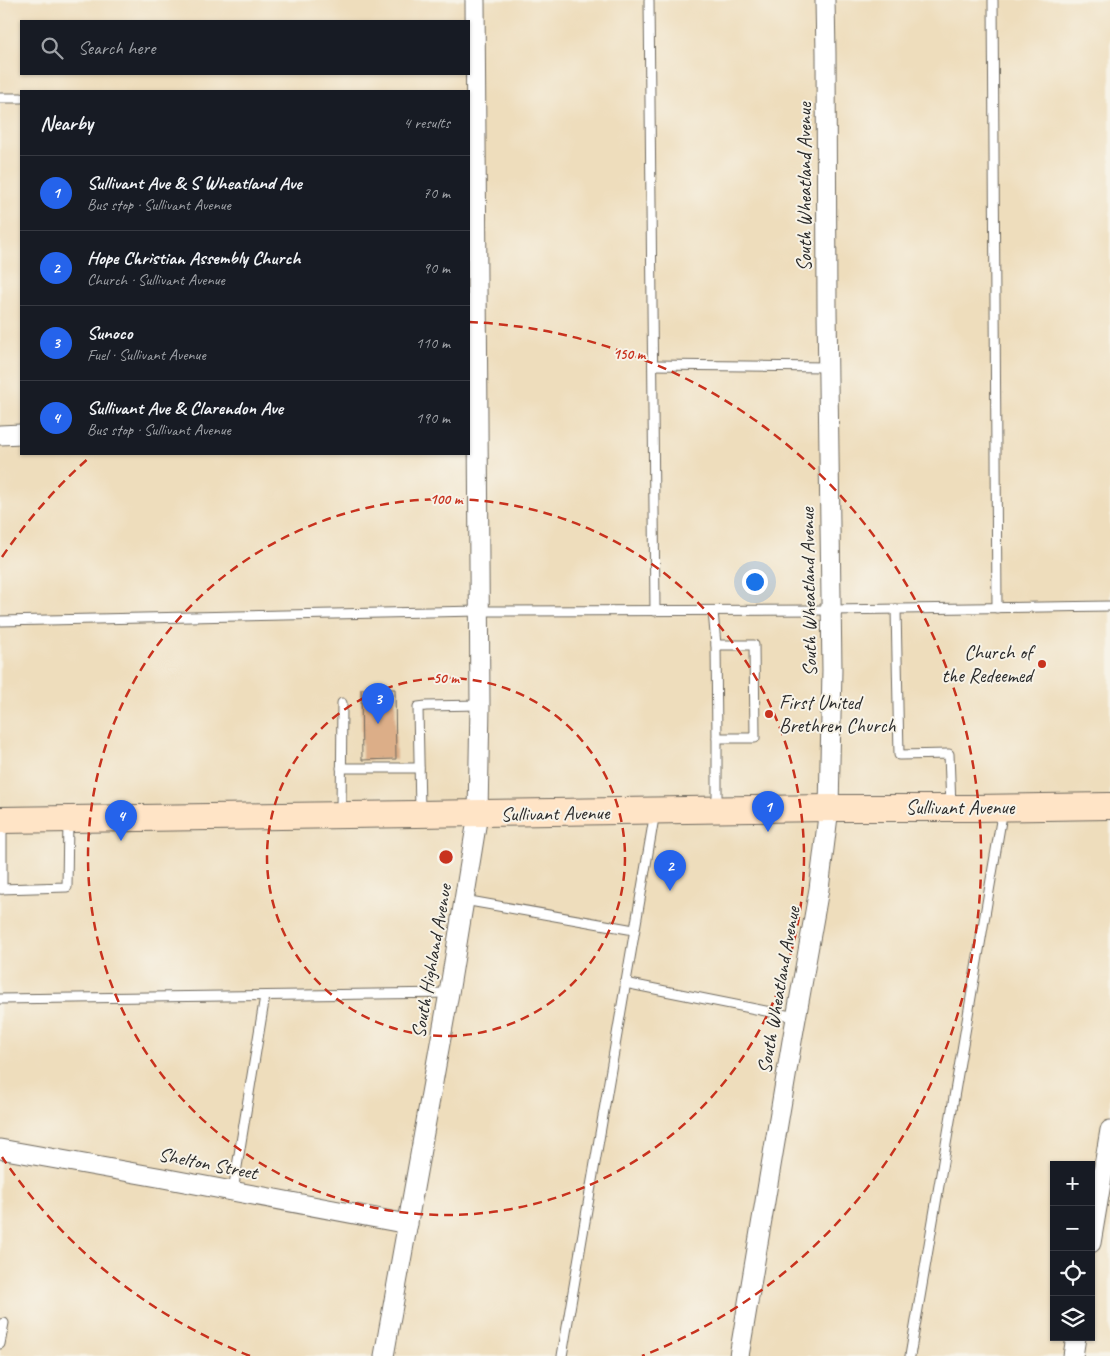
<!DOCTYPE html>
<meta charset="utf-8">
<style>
:root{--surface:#171b24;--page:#20242c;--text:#f1f3f6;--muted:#9ea1a6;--line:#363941;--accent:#2563eb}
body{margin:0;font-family:Caveat,sans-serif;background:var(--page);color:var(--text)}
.controls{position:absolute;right:15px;bottom:15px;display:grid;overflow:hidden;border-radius:0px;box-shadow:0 1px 4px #0004}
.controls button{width:45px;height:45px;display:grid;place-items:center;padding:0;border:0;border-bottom:1px solid var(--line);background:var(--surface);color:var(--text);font:25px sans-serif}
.you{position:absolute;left:754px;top:581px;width:18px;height:18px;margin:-12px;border:4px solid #fff;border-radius:50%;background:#1a73e8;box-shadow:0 0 0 8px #1a73e833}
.badge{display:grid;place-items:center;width:32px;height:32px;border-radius:50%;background:var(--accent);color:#fff;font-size:16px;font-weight:700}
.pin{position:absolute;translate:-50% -41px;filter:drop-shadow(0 1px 2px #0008)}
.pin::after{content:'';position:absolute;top:26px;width:18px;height:15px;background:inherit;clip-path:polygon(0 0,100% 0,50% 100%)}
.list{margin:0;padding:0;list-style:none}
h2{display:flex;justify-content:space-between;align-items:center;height:65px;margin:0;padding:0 20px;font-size:21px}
h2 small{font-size:16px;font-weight:400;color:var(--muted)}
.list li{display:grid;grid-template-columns:32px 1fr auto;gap:15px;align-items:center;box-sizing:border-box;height:75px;padding:0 20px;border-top:1px solid var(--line)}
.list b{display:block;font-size:19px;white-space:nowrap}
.list p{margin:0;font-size:16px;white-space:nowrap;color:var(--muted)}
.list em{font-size:16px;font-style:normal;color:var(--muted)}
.icon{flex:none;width:28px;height:28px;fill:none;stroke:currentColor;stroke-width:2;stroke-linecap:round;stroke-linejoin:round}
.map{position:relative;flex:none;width:1110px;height:1356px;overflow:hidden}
.search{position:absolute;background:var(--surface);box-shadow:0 1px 4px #0004;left:20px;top:20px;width:450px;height:55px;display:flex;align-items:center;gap:12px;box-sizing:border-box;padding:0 18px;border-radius:0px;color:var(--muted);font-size:19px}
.panel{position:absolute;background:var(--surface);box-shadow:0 1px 4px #0004;left:20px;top:90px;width:450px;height:365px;border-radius:0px}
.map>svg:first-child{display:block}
.building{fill:#dcae88}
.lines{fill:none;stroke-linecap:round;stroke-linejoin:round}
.lane-casing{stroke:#6f695e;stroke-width:11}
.street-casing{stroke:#6f695e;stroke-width:21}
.secondary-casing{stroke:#6f695e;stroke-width:28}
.lane{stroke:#fff;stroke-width:9}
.street{stroke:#fff;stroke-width:19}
.secondary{stroke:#ffe4c6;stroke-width:26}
.ring{fill:none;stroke:#c8321e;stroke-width:2.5;stroke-dasharray:9 6}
.poi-dot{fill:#c8321e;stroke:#f7f3e8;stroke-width:2}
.labels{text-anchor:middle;stroke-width:4;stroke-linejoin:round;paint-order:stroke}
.street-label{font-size:20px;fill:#2b2b2b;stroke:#f7f3e8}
.poi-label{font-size:20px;fill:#2b2b2b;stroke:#f7f3e8;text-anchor:end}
.centre{fill:#c8321e;stroke:#f7f3e8;stroke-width:2.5}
.ring-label{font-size:15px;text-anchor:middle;font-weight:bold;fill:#c8321e;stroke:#f7f3e8;stroke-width:4;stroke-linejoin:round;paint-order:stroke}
</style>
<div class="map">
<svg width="1110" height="1356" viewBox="0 0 1110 1356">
<rect width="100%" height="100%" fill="#f7f3e8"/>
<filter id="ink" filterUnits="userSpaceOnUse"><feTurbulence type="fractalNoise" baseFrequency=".02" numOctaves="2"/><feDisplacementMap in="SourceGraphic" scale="10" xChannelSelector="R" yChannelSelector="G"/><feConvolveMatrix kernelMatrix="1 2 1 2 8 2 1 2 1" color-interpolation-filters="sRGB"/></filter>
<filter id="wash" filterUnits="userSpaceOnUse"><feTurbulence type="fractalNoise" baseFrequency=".0096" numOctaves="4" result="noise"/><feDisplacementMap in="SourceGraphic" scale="20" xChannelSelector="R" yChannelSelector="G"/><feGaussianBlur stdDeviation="1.12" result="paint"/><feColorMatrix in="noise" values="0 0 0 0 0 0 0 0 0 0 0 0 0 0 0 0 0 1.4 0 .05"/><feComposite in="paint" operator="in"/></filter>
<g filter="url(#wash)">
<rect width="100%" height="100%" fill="#eeddbc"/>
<g id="blocks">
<path class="building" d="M361,689H395L396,759L362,760Z"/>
</g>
</g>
<g filter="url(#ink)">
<use href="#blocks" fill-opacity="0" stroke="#6f695e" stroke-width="1"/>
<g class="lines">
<defs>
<g id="lane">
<path d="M649,0L655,611"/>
<path d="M993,0L997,608"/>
<path d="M0,98H21"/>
<path d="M653,365L828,367"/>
<path d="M896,609L899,755L949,754L951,806"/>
<path d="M713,611L716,645H754L755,738H717V808"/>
<path d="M0,621L479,611L831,610L1110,606"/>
<path d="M716,645L717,738"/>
<path d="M341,768H419"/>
<path d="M420,811L418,707L426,706L480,705"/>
<path d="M341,812L342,703"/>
<path d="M2,822V889"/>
<path d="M0,889L67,887L68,821"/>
<path d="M464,900L634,930"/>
<path d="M625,983L796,1017"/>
<path d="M0,999L449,993"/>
<path d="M233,1191L265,996"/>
<path d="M0,1344L4,1323"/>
<path d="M562,1356L655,812"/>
<path d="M910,1356L1003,809"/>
</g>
<g id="street">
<path d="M0,435L21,434"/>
<path d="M0,1149L163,1178L408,1224"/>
<path d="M1091,1243L1110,1130"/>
<path d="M384,1356L449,993L478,814L480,705L475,0"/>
<path d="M739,1356L792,1041L819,889L829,808L832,670L827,310L826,54L825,0"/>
<path d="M1073,1356L1076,1337"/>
</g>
<path id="secondary" d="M0,820L829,808H974L1110,806"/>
</defs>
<use href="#lane" class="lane-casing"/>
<use href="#street" class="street-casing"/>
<use href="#secondary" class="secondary-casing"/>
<use href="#lane" class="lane"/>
<use href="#street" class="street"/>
<use href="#secondary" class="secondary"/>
</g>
</g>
<g class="ring">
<circle cx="446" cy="857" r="179"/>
<circle cx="446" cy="857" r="358"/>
<path d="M250 1356A536 536 0 0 1 2 1157M2 557A536 536 0 0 1 91 456M469 322A536 536 0 0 1 642 1356"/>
</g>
<g class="poi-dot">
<circle cx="1042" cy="664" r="5"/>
<circle cx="769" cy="714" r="5"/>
</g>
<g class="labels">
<g class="street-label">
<text transform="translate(804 187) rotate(-90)" y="7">South Wheatland Avenue</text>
<text transform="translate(808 592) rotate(-91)" y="7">South Wheatland Avenue</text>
<text x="960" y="814">Sullivant Avenue</text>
<text transform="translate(555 813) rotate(-1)" y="7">Sullivant Avenue</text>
<text transform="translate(431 961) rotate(-80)" y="7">South Highland Avenue</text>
<text transform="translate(778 990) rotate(-80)" y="7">South Wheatland Avenue</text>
<text transform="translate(208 1163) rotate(11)" y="7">Shelton Street</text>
</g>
<g class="poi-label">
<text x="1032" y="659">Church of<tspan x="1032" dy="23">the Redeemed</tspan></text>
<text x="779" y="709" text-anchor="start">First United<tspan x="779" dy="23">Brethren Church</tspan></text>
</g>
</g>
<circle cx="446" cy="857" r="8" class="centre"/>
<g class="ring-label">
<text x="629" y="359">150 m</text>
<text x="446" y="504">100 m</text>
<text x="446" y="683">50 m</text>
</g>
</svg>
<div class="controls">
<button>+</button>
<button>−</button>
<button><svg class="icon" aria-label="locate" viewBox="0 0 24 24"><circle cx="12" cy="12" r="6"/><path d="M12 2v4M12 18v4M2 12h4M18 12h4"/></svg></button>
<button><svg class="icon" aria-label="layers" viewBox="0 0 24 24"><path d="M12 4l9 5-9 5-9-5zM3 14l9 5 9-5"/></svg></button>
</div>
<div class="you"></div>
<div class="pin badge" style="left:768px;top:832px">1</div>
<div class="pin badge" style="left:670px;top:891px">2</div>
<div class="pin badge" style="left:378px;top:724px">3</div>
<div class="pin badge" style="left:121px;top:841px">4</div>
<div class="search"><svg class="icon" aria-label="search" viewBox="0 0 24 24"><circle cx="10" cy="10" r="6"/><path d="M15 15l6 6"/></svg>Search here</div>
<section class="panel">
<h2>Nearby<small>4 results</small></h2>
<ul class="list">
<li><span class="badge">1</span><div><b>Sullivant Ave &amp; S Wheatland Ave</b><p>Bus stop · Sullivant Avenue</p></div><em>70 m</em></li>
<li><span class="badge">2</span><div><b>Hope Christian Assembly Church</b><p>Church · Sullivant Avenue</p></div><em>90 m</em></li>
<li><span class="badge">3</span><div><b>Sunoco</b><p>Fuel · Sullivant Avenue</p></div><em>110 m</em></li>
<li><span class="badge">4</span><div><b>Sullivant Ave &amp; Clarendon Ave</b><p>Bus stop · Sullivant Avenue</p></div><em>190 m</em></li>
</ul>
</section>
</div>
